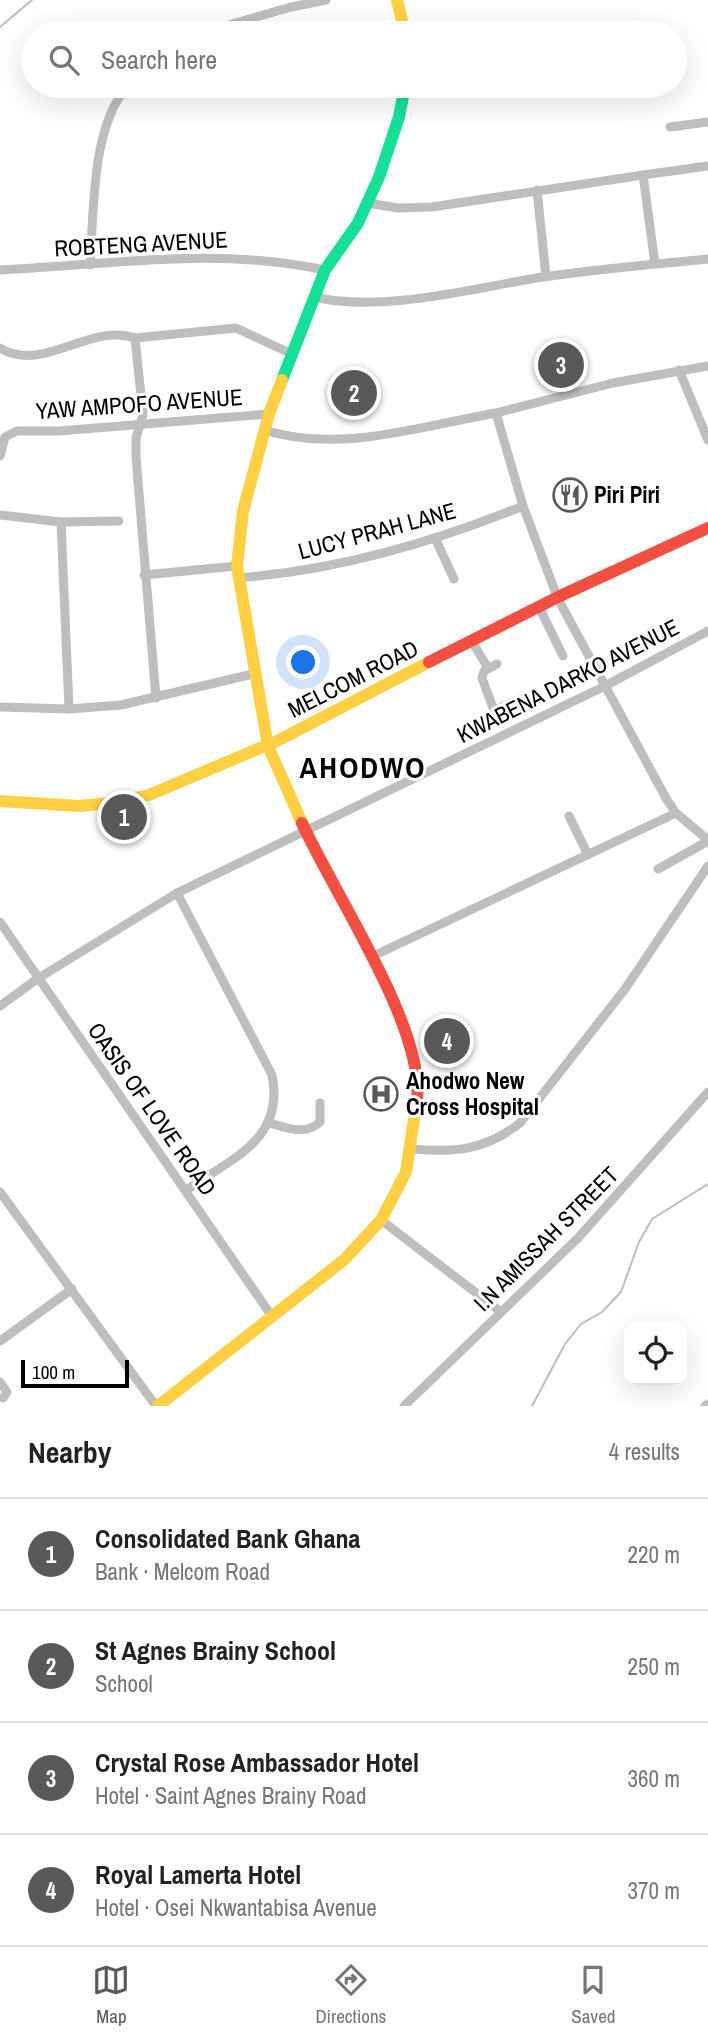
<!DOCTYPE html>
<meta charset="utf-8">
<style>
:root{--surface:#fff;--page:#f6f6f6;--text:#222;--muted:#767676;--line:#e0e0e0;--accent:#595959}
body{margin:0;font-family:"Archivo Narrow",sans-serif;background:var(--page);color:var(--text)}
.controls{position:absolute;right:21px;bottom:21px;display:grid;overflow:hidden;border-radius:14px;box-shadow:0 7px 28px #0002}
.controls button{width:63px;height:63px;display:grid;place-items:center;padding:0;border:0;border-bottom:2px solid var(--line);background:var(--surface);color:var(--text);font:35px sans-serif}
.scale{position:absolute;left:21px;bottom:18px;width:108px;box-sizing:border-box;padding-left:7px;border:4px solid #000;border-top:0;font-size:19px;line-height:24px;white-space:nowrap;color:#000;-webkit-text-stroke:5px #fff;paint-order:stroke}
.you{position:absolute;left:304px;top:663px;width:24px;height:24px;margin:-18px;border:5px solid #fff;border-radius:50%;background:#1a73e8;box-shadow:0 0 0 10px #1a73e833}
.badge{display:grid;place-items:center;width:46px;height:46px;border-radius:50%;background:var(--accent);color:#fff;font-size:23px;font-weight:700}
.pin{position:absolute;translate:-50% -50%;border:4px solid #fff;box-shadow:0 2px 7px #0006}
.list{margin:0;padding:0;list-style:none}
h2{display:flex;justify-content:space-between;align-items:center;height:91px;margin:0;padding:0 28px;font-size:30px}
h2 small{font-size:23px;font-weight:400;color:var(--muted)}
.list li{display:grid;grid-template-columns:46px 1fr auto;gap:21px;align-items:center;box-sizing:border-box;height:112px;padding:0 28px;border-top:2px solid var(--line)}
.list b{display:block;font-size:26px;white-space:nowrap}
.list p{margin:0;font-size:23px;white-space:nowrap;color:var(--muted)}
.list em{font-size:23px;font-style:normal;color:var(--muted)}
.icon{flex:none;width:38px;height:38px;fill:none;stroke:currentColor;stroke-width:2;stroke-linecap:round;stroke-linejoin:round}
.map{position:relative;flex:none;width:708px;height:1406px;overflow:hidden}
.search{position:absolute;background:var(--surface);box-shadow:0 7px 28px #0002;left:21px;right:21px;top:21px;height:77px;display:flex;align-items:center;gap:18px;box-sizing:border-box;padding:0 24px;border-radius:38px;color:var(--muted);font-size:26px}
.sheet{height:539px;background:var(--surface)}
nav{display:flex;justify-content:space-around;align-items:center;box-sizing:border-box;height:98px;border-top:2px solid var(--line);background:var(--surface);font-size:19px;color:var(--muted)}
nav a{display:grid;justify-items:center;gap:4px}
nav .on{color:var(--accent)}
.map>svg:first-child{display:block}
.lines{fill:none;stroke-linecap:round;stroke-linejoin:round}
.stream{stroke:#bcbcbc;stroke-width:2}
.street{stroke:#bebebe;stroke-width:9}
.fast{stroke:#16e098;stroke-width:12}
.slow{stroke:#ffcf43;stroke-width:12}
.jam{stroke:#f24e42;stroke-width:12}
.labels{text-anchor:middle;stroke-width:6;stroke-linejoin:round;paint-order:stroke}
.street-label{font-size:23px;fill:#000;stroke:#fff}
.poi-label{font-size:23px;font-weight:bold;fill:#000;stroke:#fff;text-anchor:start}
.district-label{font-size:30px;font-weight:bold;letter-spacing:2px;fill:#000;stroke:#fff}
</style>
<div class="map">
<svg width="708" height="1406" viewBox="0 0 708 1406">
<rect width="100%" height="100%" fill="#fff"/>
<g class="lines">
<g class="stream">
<path d="M0,27L32,0"/>
<path d="M532,1406L565,1344L581,1324L602,1312L621,1292L639,1242L652,1219L708,1184"/>
</g>
<g class="street">
<path d="M201,33L291,7L326,0"/>
<path d="M670,127L708,122"/>
<path d="M537,190L546,277"/>
<path d="M368,203L398,208L432,207L643,175"/>
<path d="M655,264L643,175L708,166"/>
<path d="M90,265C94,212 91,126 128,86"/>
<path d="M0,270C114,265 211,246 325,270"/>
<path d="M314,297C383,313 473,288 543,277C597,269 653,264 708,259"/>
<path d="M0,348C43,374 90,322 135,338"/>
<path d="M679,370L708,440"/>
<path d="M496,413L613,383L708,366"/>
<path d="M264,430C341,454 420,426 496,413L523,506L558,599L667,800L676,813L708,840"/>
<path d="M0,456L5,437L17,431H59L269,414"/>
<path d="M0,515L61,522L69,709"/>
<path d="M61,522L119,521"/>
<path d="M435,538L454,579"/>
<path d="M144,575L237,566"/>
<path d="M238,578C338,570 431,543 523,506"/>
<path d="M539,607L563,656"/>
<path d="M471,640L488,668"/>
<path d="M497,664L484,671L482,678L493,708L498,709L519,699"/>
<path d="M156,698L136,457V438L143,415L135,338L236,328L292,354"/>
<path d="M0,707L69,709L121,705L253,674"/>
<path d="M569,816L588,855"/>
<path d="M658,869L708,841"/>
<path d="M177,893L272,1075C285,1140 233,1157 187,1190"/>
<path d="M0,922L273,1318"/>
<path d="M371,957L676,813"/>
<path d="M0,1006L37,979L177,893L605,686L708,631"/>
<path d="M270,1123C287,1128 305,1136 320,1122V1103"/>
<path d="M412,1149C454,1153 486,1150 520,1123L625,989L708,866"/>
<path d="M0,1192L156,1406"/>
<path d="M381,1220L501,1312"/>
<path d="M0,1341L72,1289"/>
<path d="M0,1382L7,1392L3,1398"/>
<path d="M404,1406L578,1238L708,1092"/>
<path d="M705,1406L708,1404"/>
</g>
<path class="fast" d="M282,380L325,270L358,223L379,177L399,117L405,86"/>
<g class="slow">
<path d="M397,0L405,33"/>
<path d="M282,380L269,414L243,511L237,566L268,746L302,823"/>
<path d="M0,801L79,806L111,803L149,795L279,740L429,662"/>
<path d="M158,1406L344,1260L381,1220L406,1172L417,1100"/>
</g>
<g class="jam">
<path d="M429,662L560,596L708,528"/>
<path d="M302,823C333,892 425,1027 417,1100"/>
</g>
</g>
<defs>
<symbol id="restaurant-ring" viewBox="-11 -11 22 22"><circle r="9.5" fill="#fff" stroke="#595959" stroke-width="1.5"/><path d="M-5-6h1v4h1v-4h1v4h1v-4h1v5L-1.5 .5V6h-2V.5L-5-1ZM5-6V6H3V1.5H1.5Q1.5-4 5-6Z" fill="#595959"/></symbol>
<symbol id="hospital-ring" viewBox="-11 -11 22 22"><circle r="9.5" fill="#fff" stroke="#595959" stroke-width="1.5"/><path d="M-5-5h3v3.5h4V-5h3V5h-3V1.5h-4V5h-3Z" fill="#595959"/></symbol>
</defs>
<g fill-rule="evenodd">
<use href="#restaurant-ring" x="551" y="476" width="38" height="38"/>
<use href="#hospital-ring" x="362" y="1075" width="38" height="38"/>
</g>
<g class="labels">
<g class="street-label">
<text transform="translate(141 244) rotate(-3)" y="8">ROBTENG AVENUE</text>
<text transform="translate(139 404) rotate(-4)" y="8">YAW AMPOFO AVENUE</text>
<text transform="translate(377 531) rotate(-15)" y="8">LUCY PRAH LANE</text>
<text transform="translate(353 679) rotate(-27)" y="8">MELCOM ROAD</text>
<text transform="translate(568 681) rotate(-27)" y="8">KWABENA DARKO AVENUE</text>
<text transform="translate(152 1109) rotate(55)" y="8">OASIS OF LOVE ROAD</text>
<text transform="translate(546 1239) rotate(-45)" y="8">I.N AMISSAH STREET</text>
</g>
<g class="poi-label">
<text x="594" y="503">Piri Piri</text>
<text x="406" y="1089">Ahodwo New<tspan x="406" dy="26">Cross Hospital</tspan></text>
</g>
<g class="district-label">
<text x="363" y="778">AHODWO</text>
</g>
</g>
</svg>
<div class="controls">
<button><svg class="icon" aria-label="locate" viewBox="0 0 24 24"><circle cx="12" cy="12" r="6"/><path d="M12 2v4M12 18v4M2 12h4M18 12h4"/></svg></button>
</div>
<div class="scale">100 m</div>
<div class="you"></div>
<div class="pin badge" style="left:124px;top:817px">1</div>
<div class="pin badge" style="left:354px;top:393px">2</div>
<div class="pin badge" style="left:561px;top:365px">3</div>
<div class="pin badge" style="left:447px;top:1041px">4</div>
<div class="search"><svg class="icon" aria-label="search" viewBox="0 0 24 24"><circle cx="10" cy="10" r="6"/><path d="M15 15l6 6"/></svg>Search here</div>
</div>
<section class="sheet">
<h2>Nearby<small>4 results</small></h2>
<ul class="list">
<li><span class="badge">1</span><div><b>Consolidated Bank Ghana</b><p>Bank · Melcom Road</p></div><em>220 m</em></li>
<li><span class="badge">2</span><div><b>St Agnes Brainy School</b><p>School</p></div><em>250 m</em></li>
<li><span class="badge">3</span><div><b>Crystal Rose Ambassador Hotel</b><p>Hotel · Saint Agnes Brainy Road</p></div><em>360 m</em></li>
<li><span class="badge">4</span><div><b>Royal Lamerta Hotel</b><p>Hotel · Osei Nkwantabisa Avenue</p></div><em>370 m</em></li>
</ul>
</section>
<nav>
<a class="on"><svg class="icon" aria-label="map" viewBox="0 0 24 24"><path d="M3 6l6-2 6 2 6-2v14l-6 2-6-2-6 2zM9 4v14M15 6v14"/></svg>Map</a>
<a><svg class="icon" aria-label="directions" viewBox="0 0 24 24"><path d="M12 3l9 9-9 9-9-9zM9 14v-3h6M13 9l2 2-2 2"/></svg>Directions</a>
<a><svg class="icon" aria-label="saved" viewBox="0 0 24 24"><path d="M7 4h10v16l-5-4-5 4z"/></svg>Saved</a>
</nav>
